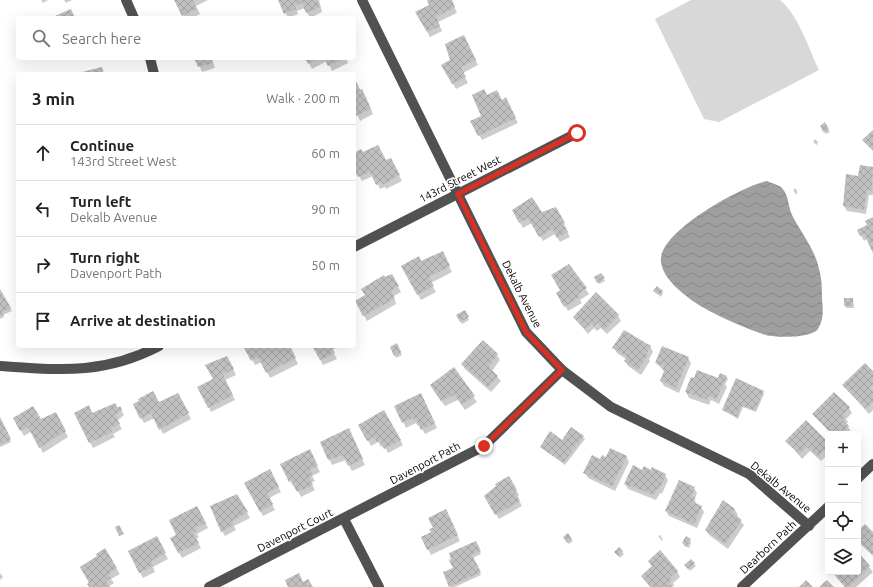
<!DOCTYPE html>
<meta charset="utf-8">
<style>
:root{--surface:#fff;--page:#f2f2f2;--text:#222;--muted:#767676;--line:#e0e0e0}
body{margin:0;font-family:Ubuntu,sans-serif;background:var(--page);color:var(--text)}
.controls{position:absolute;right:12px;bottom:12px;display:grid;overflow:hidden;border-radius:4px;box-shadow:0 4px 16px #0002}
.controls button{width:36px;height:36px;display:grid;place-items:center;padding:0;border:0;border-bottom:1px solid var(--line);background:var(--surface);color:var(--text);font:20px sans-serif}
.stop{position:absolute;width:12px;height:12px;margin:-9px;border:3px solid #d93025;border-radius:50%;background:#fff}
.stop.end{background:#d93025;border-color:#fff;box-shadow:0 1px 4px #0008}
.list{margin:0;padding:0;list-style:none}
h2{display:flex;justify-content:space-between;align-items:center;height:52px;margin:0;padding:0 16px;font-size:17px}
h2 small{font-size:13px;font-weight:400;color:var(--muted)}
.list li{display:grid;grid-template-columns:26px 1fr auto;gap:12px;align-items:center;box-sizing:border-box;height:56px;padding:0 16px;border-top:1px solid var(--line)}
.list b{display:block;font-size:15px;white-space:nowrap}
.list p{margin:0;font-size:13px;white-space:nowrap;color:var(--muted)}
.list em{font-size:13px;font-style:normal;color:var(--muted)}
.icon{flex:none;width:22px;height:22px;fill:none;stroke:currentColor;stroke-width:2;stroke-linecap:round;stroke-linejoin:round}
.map{position:relative;flex:none;width:873px;height:587px;overflow:hidden}
.search{position:absolute;background:var(--surface);box-shadow:0 4px 16px #0002;left:16px;top:16px;width:340px;height:44px;display:flex;align-items:center;gap:10px;box-sizing:border-box;padding:0 14px;border-radius:4px;color:var(--muted);font-size:15px}
.panel{position:absolute;background:var(--surface);box-shadow:0 4px 16px #0002;left:16px;top:72px;width:340px;height:276px;border-radius:4px}
.map>svg:first-child{display:block}
.garden{fill:#d8d8d8}
.water{fill:url(#water-waves)}
.shadow{fill:#0003}
.building{fill:url(#building-cross-hatch)}
.lines{fill:none;stroke-linecap:round;stroke-linejoin:round}
.minor{stroke:#515151;stroke-width:10}
.route{stroke:#d93025;stroke-width:5}
.labels{text-anchor:middle;stroke-width:3;stroke-linejoin:round;paint-order:stroke}
.street-label{font-size:11px;fill:#000;stroke:#fff}
</style>
<div class="map">
<svg width="873" height="587" viewBox="0 0 873 587">
<defs>
<pattern id="water-waves" width="16" height="10" patternUnits="userSpaceOnUse"><rect width="16" height="10" fill="#9f9f9f"/><path d="M0 5q4-4 8 0t8 0" fill="none" stroke="#878787"/></pattern>
<pattern id="building-cross-hatch" width="8" height="8" patternUnits="userSpaceOnUse"><rect width="8" height="8" fill="#c0c0c0"/><path d="M0 0l8 8M0 8l8-8" fill="none" stroke="#a3a3a3"/></pattern>
</defs>
<rect width="100%" height="100%" fill="#fff"/>
<path class="garden" d="M691,0H780C798,14 809,49 819,70L719,122L704,119L655,19Z"/>
<path class="water" d="M767,181C771,183 778,185 781,187C789,194 788,207 792,215C801,233 815,249 819,269C822,279 822,290 822,299C823,310 824,319 818,329C812,338 777,338 766,335C746,329 700,309 685,295C675,287 662,275 661,261C658,232 742,186 767,181Z"/>
<g class="shadow">
<path d="M41,0H48L43,3Z"/>
<path d="M64,0H72L66,3Z"/>
<path d="M175,0H208L196,6L200,14L192,18H185Z"/>
<path d="M280,0H319L322,12L310,18L305,8L297,11L298,14L288,18Z"/>
<path d="M428,0H451L457,13L438,22L442,31L430,37L416,12L430,5Z"/>
<path d="M466,41L478,65L463,73L468,83L456,89L442,65L452,61Z"/>
<path d="M86,58H93L87,60Z"/>
<path d="M196,58H214L212,59L215,68L202,72Z"/>
<path d="M306,58H346L348,63L332,71L327,61L312,69Z"/>
<path d="M354,83L365,95L373,114L360,121L357,114L354,116Z"/>
<path d="M487,96L508,104L518,123L482,140L472,122L482,117Z"/>
<path d="M824,124L830,132L826,134L821,126Z"/>
<path d="M815,139L818,142L817,145L813,142Z"/>
<path d="M354,154H363L386,161L390,159L402,181L386,189L385,187L380,189L373,176L362,181L354,167Z"/>
<path d="M860,166L873,168V195H869L866,214L847,211L844,206L859,177Z"/>
<path d="M794,188L797,190V195L794,192Z"/>
<path d="M555,208L567,229L566,230L570,237L560,242L555,234L543,241L532,223L523,228L513,211L542,213Z"/>
<path d="M873,218V250L867,239L864,241L858,230L868,225Z"/>
<path d="M445,258L452,272L431,283L436,292L421,300L402,266Z"/>
<path d="M569,265L589,294L580,300L582,303L568,311L557,293L562,290Z"/>
<path d="M601,274L605,281L599,284L595,278Z"/>
<path d="M392,275L401,292L394,296L396,304L367,321L356,301L366,295Z"/>
<path d="M0,291L12,311L3,315L4,317L0,319Z"/>
<path d="M655,291H662L663,293L661,297Z"/>
<path d="M853,299L854,308H846L845,305Z"/>
<path d="M464,312L469,320L462,324L457,315Z"/>
<path d="M618,316L621,321L607,334L601,328L597,331L594,328L588,334L574,317Z"/>
<path d="M397,345L402,355L396,358L391,347Z"/>
<path d="M246,346H289L298,364L270,378L262,362L255,365Z"/>
<path d="M313,346H339L332,350L337,359L323,365Z"/>
<path d="M650,346L653,352L649,359L650,361L641,375L628,366L625,361L626,359L617,353L614,348Z"/>
<path d="M497,355L500,360L492,371L501,381L491,392L465,369L462,364Z"/>
<path d="M688,358L691,363L679,393L664,386L661,381L665,372L656,363Z"/>
<path d="M230,362L236,375L225,380L235,400L211,412L209,407L214,380Z"/>
<path d="M454,369L477,402L465,410L458,400L445,406L434,391Z"/>
<path d="M873,372V410L869,414L843,385Z"/>
<path d="M726,376L728,379L725,384L727,387L719,404L711,400L709,405L689,398L686,392L692,378L721,380Z"/>
<path d="M763,392L764,394L756,412L743,407L738,419L723,410Z"/>
<path d="M178,395L191,419L163,434L155,418L144,423L141,418L159,404Z"/>
<path d="M423,399L437,428L425,434L420,425L418,426L416,423L406,428L396,406Z"/>
<path d="M88,407L92,414L120,407L124,415L117,421L122,429L113,434L115,437L93,448L75,413Z"/>
<path d="M849,408L852,413L846,419L848,422L846,424L851,431L848,434H831L813,414Z"/>
<path d="M384,411L403,445L388,453L384,445L381,447L378,442L371,446L359,425Z"/>
<path d="M55,413L68,437L43,453L32,431L24,436L14,418L40,420Z"/>
<path d="M0,419L11,442L0,447Z"/>
<path d="M571,428L585,439L565,465L542,447L562,441Z"/>
<path d="M351,435L365,465L352,471L346,460L332,465L321,443Z"/>
<path d="M787,441L828,443V454L821,461L810,451L802,459Z"/>
<path d="M312,456L320,472L312,476L315,481L311,483L315,490L301,497L295,485L293,486L290,481Z"/>
<path d="M626,456L629,462L615,491L588,478L585,473L601,460Z"/>
<path d="M270,471L281,492L269,498L275,510L263,516L246,483Z"/>
<path d="M643,471L665,475L668,480L662,494L660,493L656,500L628,489L625,484Z"/>
<path d="M508,477L519,495L517,497L522,506L499,519L485,496Z"/>
<path d="M694,488L697,493L695,499L696,505L701,507L704,512L697,528L669,516L666,511Z"/>
<path d="M237,495L250,518L234,526L236,530L225,536L222,531Z"/>
<path d="M723,501L735,510L738,515L736,517L744,525L728,549L709,535L706,530Z"/>
<path d="M200,512L208,528L197,534L199,537L196,539L201,548L182,558L171,539L178,535Z"/>
<path d="M448,516L460,541L431,555L422,537L432,532Z"/>
<path d="M858,532L873,533V556L858,542Z"/>
<path d="M660,535L663,540L662,541L658,536Z"/>
<path d="M156,537L168,559L153,567L155,572L143,578L129,551Z"/>
<path d="M565,539H571L573,541L569,544Z"/>
<path d="M690,540L691,543L689,548L684,546L683,543Z"/>
<path d="M476,543L481,554L473,558L481,575L455,587H451L444,573L454,568Z"/>
<path d="M619,548L624,554L620,558L615,552Z"/>
<path d="M105,550L120,574L111,579L114,583L108,587H91L99,556Z"/>
<path d="M858,553L873,572L856,587H845L832,572H858Z"/>
<path d="M691,560L696,566L690,571L687,567Z"/>
<path d="M828,560V567L825,562Z"/>
<path d="M649,561L677,571L680,577L673,583L674,586L650,587L642,577L652,566Z"/>
<path d="M0,573L3,577L0,580Z"/>
</g>
<g class="building">
<path d="M174,0H193L197,9L182,16Z"/>
<path d="M278,0H317L320,7L306,13L302,3L295,6L296,9L284,14Z"/>
<path d="M427,0H452L455,7L436,17L440,26L427,32L415,12L429,5Z"/>
<path d="M71,9L75,18H56L55,16Z"/>
<path d="M464,35L476,60L461,67L466,77L452,84L441,65L450,60L445,44Z"/>
<path d="M194,58H211L213,63L198,67Z"/>
<path d="M305,58H320L308,64Z"/>
<path d="M324,58H345L328,66Z"/>
<path d="M102,67L104,74H78V73Z"/>
<path d="M356,81L360,90L362,89L371,109L356,116L354,111V82Z"/>
<path d="M484,89L487,95L497,90L502,100L506,97L516,118L478,136L470,121L481,116L472,95Z"/>
<path d="M825,122L829,129L824,133L820,126Z"/>
<path d="M873,130V151L862,140Z"/>
<path d="M378,145L386,160L391,158L400,175L382,185L381,182L376,185L370,172L358,177L354,169V153L361,149L363,152Z"/>
<path d="M860,165L873,167L872,191L867,190L864,210L843,206L846,174L858,176Z"/>
<path d="M532,197L542,212L556,207L565,223L563,225L568,232L557,238L552,229L539,237L528,218L519,223L512,210Z"/>
<path d="M873,217V253L864,234L860,236L857,230L867,225L865,221Z"/>
<path d="M443,251L450,266L429,277L434,286L417,295L401,266L419,256L421,261Z"/>
<path d="M569,264L587,288L578,294L580,297L564,307L556,293L560,290L551,275Z"/>
<path d="M601,273L605,278L597,283L594,277Z"/>
<path d="M392,274L399,286L392,290L394,299L363,316L355,301L365,295L361,289L384,275L385,277Z"/>
<path d="M657,286L663,291L659,295L653,291Z"/>
<path d="M0,289L11,308L3,312L4,315L0,317Z"/>
<path d="M596,292L619,315L604,330L597,323L594,327L591,324L585,329L573,317Z"/>
<rect x="844" y="298" width="9" height="8"/>
<path d="M465,310L469,317L460,322L456,315Z"/>
<path d="M624,330L651,346L646,354L648,355L638,370L624,361L627,357L612,348Z"/>
<path d="M483,340L498,354L489,367L498,376L488,387L461,364Z"/>
<path d="M397,343L401,352L394,356L390,347Z"/>
<path d="M243,346H290L296,358L266,373L258,357L251,361Z"/>
<path d="M312,346H331L335,353L320,360Z"/>
<path d="M662,346L689,357L676,388L660,381L664,371L663,370L664,366L655,363Z"/>
<path d="M227,356L234,369L223,375L233,395L208,408L197,387L213,379L205,365Z"/>
<path d="M865,363L873,371V384L869,388L873,392V402L866,409L842,385Z"/>
<path d="M454,367L475,396L462,405L454,395L441,401L430,385Z"/>
<path d="M697,370L718,378L720,373L727,376L716,399L708,396L707,400L685,392L691,377L694,378Z"/>
<path d="M736,378L764,391L755,410L741,406L737,417L722,410Z"/>
<path d="M153,391L159,402L178,393L189,413L159,430L151,413L140,419L133,404L139,401L138,399Z"/>
<path d="M834,392L850,407L843,414L846,416L843,420L849,426L841,434H832L812,414Z"/>
<path d="M421,393L435,423L421,430L416,420L414,421L413,418L402,423L394,406Z"/>
<path d="M115,403L118,408L120,406L122,410L115,415L120,424L111,428L112,432L89,443L74,413L89,405L92,413Z"/>
<path d="M33,406L41,419L56,412L66,431L39,448L28,427L20,431L13,418Z"/>
<path d="M384,410L401,440L384,449L380,441L377,442L374,437L367,441L358,425Z"/>
<path d="M0,417L11,439L0,445Z"/>
<path d="M806,420L828,442V446L818,456L807,447L799,454L785,441Z"/>
<path d="M571,427L584,436L563,463L540,447L550,431L562,440Z"/>
<path d="M349,428L363,459L348,466L343,455L328,460L320,442Z"/>
<path d="M610,448L627,456L612,486L583,473L592,455L600,459L602,455L606,457Z"/>
<path d="M310,449L318,466L310,470L313,475L309,477L313,485L297,492L291,480L289,482L280,464Z"/>
<path d="M633,465L642,470L644,466L651,470L652,467L666,474L659,490L657,489L654,495L624,484Z"/>
<path d="M270,469L279,487L267,493L273,504L260,512L244,483Z"/>
<path d="M509,476L517,490L515,491L520,501L495,515L484,496L496,486L495,484Z"/>
<path d="M679,480L695,487L691,496L695,497L693,502L702,506L694,524L665,511Z"/>
<path d="M237,494L248,512L232,521L234,525L221,532L210,506Z"/>
<path d="M723,500L735,509L733,513L742,520L725,544L705,530Z"/>
<path d="M197,506L206,523L195,528L197,531L193,533L199,543L178,553L170,538L176,535L169,520Z"/>
<path d="M446,509L458,535L427,550L421,537L431,532L429,529L433,528L428,518Z"/>
<path d="M865,524L873,532V555L858,540V531Z"/>
<path d="M119,525L124,534L119,536L115,527Z"/>
<path d="M568,533L572,539L567,543L563,537Z"/>
<path d="M157,536L166,553L151,561L153,566L139,573L128,551Z"/>
<path d="M686,536L691,539L687,546L682,543Z"/>
<path d="M476,541L481,551L472,555L481,572L449,587L443,572L453,568L449,560L451,559L449,553Z"/>
<path d="M619,547L623,551L618,556L614,552Z"/>
<path d="M105,548L117,568L109,574L111,578L106,581L110,587H89L87,584L89,583L80,567L97,556L96,554Z"/>
<path d="M660,550L678,571L670,577L672,580L669,582L673,587H651L641,576L652,566L648,561Z"/>
<path d="M858,552L870,566L848,587H845L832,572H858Z"/>
<path d="M691,559L695,563L688,569L684,565Z"/>
<path d="M299,573L303,582L308,579L313,587H288L285,580Z"/>
<path d="M806,580L813,587H799Z"/>
<path d="M827,580L834,587H819Z"/>
</g>
<g class="lines">
<g class="minor">
<path d="M126,0L134,18"/>
<path d="M362,0L526,332L562,370L611,407L749,474L809,526"/>
<path d="M150,58L154,74"/>
<path d="M354,247L577,133"/>
<path d="M0,366C60,370 103,375 159,346"/>
<path d="M858,478L873,464"/>
<path d="M344,519L379,587"/>
<path d="M209,587L484,446L562,370"/>
<path d="M742,587L828,507"/>
</g>
</g>
<g class="lines">
<path class="route" d="M484,446L562,370L526,332L458,194L577,133"/>
</g>
<g class="labels">
<g class="street-label">
<text transform="translate(460 179) rotate(-27)" y="4">143rd Street West</text>
<text transform="translate(522 294) rotate(63)" y="4">Dekalb Avenue</text>
<text transform="translate(425 463) rotate(-28)" y="4">Davenport Path</text>
<text transform="translate(781 487) rotate(39)" y="4">Dekalb Avenue</text>
<text transform="translate(295 530) rotate(-27)" y="4">Davenport Court</text>
<text transform="translate(768 547) rotate(-43)" y="4">Dearborn Path</text>
</g>
</g>
</svg>
<div class="controls">
<button>+</button>
<button>−</button>
<button><svg class="icon" aria-label="locate" viewBox="0 0 24 24"><circle cx="12" cy="12" r="6"/><path d="M12 2v4M12 18v4M2 12h4M18 12h4"/></svg></button>
<button><svg class="icon" aria-label="layers" viewBox="0 0 24 24"><path d="M12 4l9 5-9 5-9-5zM3 14l9 5 9-5"/></svg></button>
</div>
<div class="stop" style="left:577px;top:133px"></div>
<div class="stop end" style="left:484px;top:446px"></div>
<div class="search"><svg class="icon" aria-label="search" viewBox="0 0 24 24"><circle cx="10" cy="10" r="6"/><path d="M15 15l6 6"/></svg>Search here</div>
<section class="panel">
<h2>3 min<small>Walk · 200 m</small></h2>
<ul class="list">
<li><svg class="icon" aria-label="ahead" viewBox="0 0 24 24"><path d="M12 20V5M6 11l6-6 6 6"/></svg><div><b>Continue</b><p>143rd Street West</p></div><em>60 m</em></li>
<li><svg class="icon" aria-label="left" viewBox="0 0 24 24"><path d="M17 20v-9H6M10 6l-5 5 5 5"/></svg><div><b>Turn left</b><p>Dekalb Avenue</p></div><em>90 m</em></li>
<li><svg class="icon" aria-label="right" viewBox="0 0 24 24"><path d="M7 20v-9h11M14 6l5 5-5 5"/></svg><div><b>Turn right</b><p>Davenport Path</p></div><em>50 m</em></li>
<li><svg class="icon" aria-label="arrive" viewBox="0 0 24 24"><path d="M6 21V4h12l-3 4 3 4H6"/></svg><div><b>Arrive at destination</b></div></li>
</ul>
</section>
</div>
